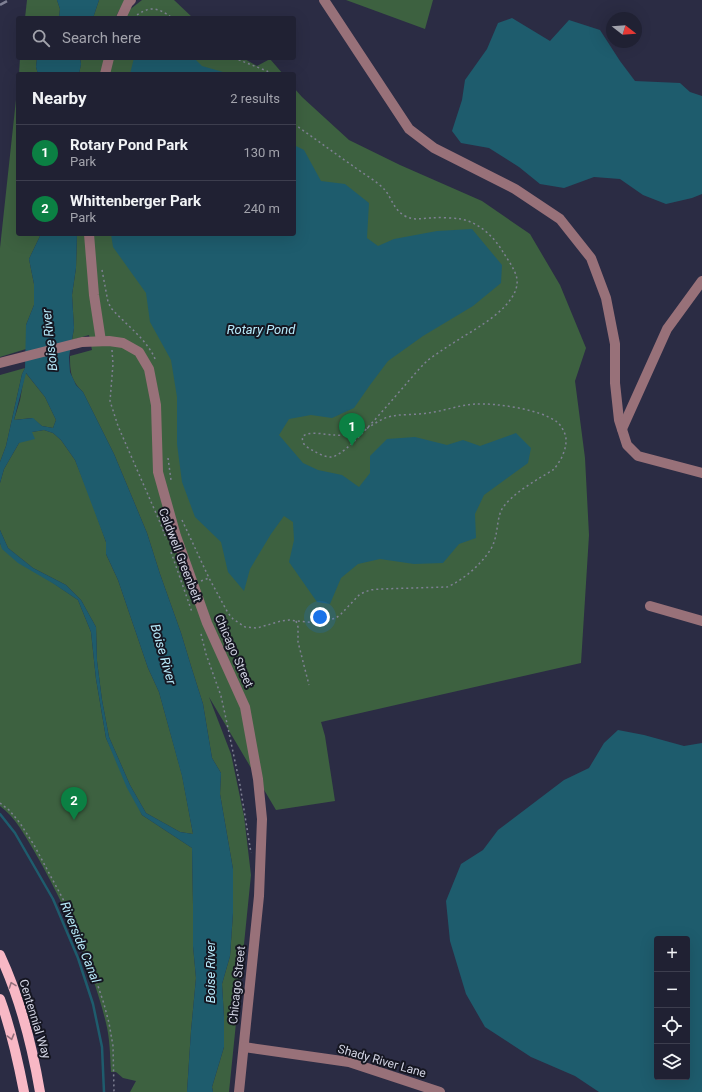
<!DOCTYPE html>
<meta charset="utf-8">
<style>
:root{--surface:#202133;--page:#28293b;--text:#f1f3f6;--muted:#a2a3ac;--line:#3d3e4e;--accent:#0b8043}
body{margin:0;font-family:Roboto,sans-serif;background:var(--page);color:var(--text)}
.controls{position:absolute;right:12px;bottom:12px;display:grid;overflow:hidden;border-radius:4px;box-shadow:0 4px 16px #0002}
.controls button{width:36px;height:36px;display:grid;place-items:center;padding:0;border:0;border-bottom:1px solid var(--line);background:var(--surface);color:var(--text);font:20px sans-serif}
.compass{position:absolute;left:606px;top:12px;width:36px;height:36px;border-radius:50%;background:var(--surface);box-shadow:0 4px 16px #0002;rotate:107deg}
.you{position:absolute;left:320px;top:617px;width:14px;height:14px;margin:-10px;border:3px solid #fff;border-radius:50%;background:#1a73e8;box-shadow:0 0 0 6px #1a73e833}
.badge{display:grid;place-items:center;width:26px;height:26px;border-radius:50%;background:var(--accent);color:#fff;font-size:13px;font-weight:700}
.pin{position:absolute;translate:-50% -33px;filter:drop-shadow(0 1px 2px #0008)}
.pin::after{content:'';position:absolute;top:21px;width:14px;height:12px;background:inherit;clip-path:polygon(0 0,100% 0,50% 100%)}
.list{margin:0;padding:0;list-style:none}
h2{display:flex;justify-content:space-between;align-items:center;height:52px;margin:0;padding:0 16px;font-size:17px}
h2 small{font-size:13px;font-weight:400;color:var(--muted)}
.list li{display:grid;grid-template-columns:26px 1fr auto;gap:12px;align-items:center;box-sizing:border-box;height:56px;padding:0 16px;border-top:1px solid var(--line)}
.list b{display:block;font-size:15px;white-space:nowrap}
.list p{margin:0;font-size:13px;white-space:nowrap;color:var(--muted)}
.list em{font-size:13px;font-style:normal;color:var(--muted)}
.icon{flex:none;width:22px;height:22px;fill:none;stroke:currentColor;stroke-width:2;stroke-linecap:round;stroke-linejoin:round}
.map{position:relative;flex:none;width:702px;height:1092px;overflow:hidden}
.search{position:absolute;background:var(--surface);box-shadow:0 4px 16px #0002;left:16px;top:16px;width:280px;height:44px;display:flex;align-items:center;gap:10px;box-sizing:border-box;padding:0 14px;border-radius:4px;color:var(--muted);font-size:15px}
.panel{position:absolute;background:var(--surface);box-shadow:0 4px 16px #0002;left:16px;top:72px;width:280px;height:164px;border-radius:4px}
.map>svg:first-child{display:block}
.green{fill:#3d6140}
.water{fill:#1e5c6d;fill-rule:evenodd}
.lines{fill:none;stroke-linecap:round;stroke-linejoin:round}
.stream{stroke:#1e5c6d;stroke-width:2.5}
.path{stroke:#7e8093;stroke-width:1.5;stroke-dasharray:2 3;stroke-linecap:butt}
.minor{stroke:#987179;stroke-width:10}
.major{stroke:#f8b8c5;stroke-width:10}
.rail{stroke:#7f8094;stroke-width:2.5;stroke-dasharray:8 4;stroke-linecap:butt}
.oneway{stroke:#926f7b}
.labels{text-anchor:middle;stroke-width:4;stroke-linejoin:round;paint-order:stroke}
.street-label{font-size:12px;fill:#d1d3e2;stroke:#151621}
.water-label{font-size:13px;font-style:italic;fill:#b7eafa;stroke:#151621}
</style>
<div class="map">
<svg width="702" height="1092" viewBox="0 0 702 1092">
<rect width="100%" height="100%" fill="#2b2c44"/>
<g class="green">
<path d="M27,0H57L60,9L59,18H25Z"/>
<path d="M99,0H125L115,18H93Z"/>
<path d="M142,0H174L193,18H119Z"/>
<path d="M346,0H433L425,29Z"/>
<path d="M20,58H37L36,67L38,74H19Z"/>
<path d="M80,58H243L257,66L270,59L283,74H79L81,64Z"/>
<path d="M18,81V234H42L40,236L29,259L34,284V305L26,325V349L0,357V248Z"/>
<path d="M294,88L302,97L349,140L400,165L482,201L530,234L560,285L586,348L575,381L585,458L589,535L581,663L321,722L325,736L335,801L276,810L209,697L231,754L244,816L251,875L229,1092H213L212,1087L224,1047V1017L222,984L230,956L233,913V869L220,794L221,773L212,758L203,704L191,666L181,633L160,574L147,533L114,454L83,392C71,380 70,373 70,356L92,350L89,335L72,340L74,328L72,295L76,268L77,234H294Z"/>
<path d="M25,368L22,374L6,446L0,462V375Z"/>
<path d="M25,372L45,397L56,420L53,428L42,426L32,418L14,420L20,400Z"/>
<path d="M44,430L53,433L61,440L75,460L90,497L106,542V554L118,580L148,668L159,692L182,775L193,834L180,832L146,813L130,785L109,737L102,700L97,661L96,627L81,600L66,585L33,568L8,548L0,530V483L4,469L19,443L32,432Z"/>
<path d="M0,543L3,549L78,600L91,632L96,679L106,738L142,815L192,848L193,904V946L196,978L191,1031L187,1092H130L136,1081L123,1078L116,1072H111C110,1055 110,1039 106,1023C103,1010 99,998 95,985C79,938 58,892 33,849C24,834 15,817 0,806Z"/>
</g>
<g class="water">
<path d="M57,0H99L93,18H59L60,9Z"/>
<path d="M512,18L550,41L569,20L600,30L620,61L635,81L680,83L690,92L702,96V194L692,198L666,204L643,195L620,179L594,177L564,188L540,184L519,167L489,148L461,143L452,131L462,100L465,80L487,49L498,23Z"/>
<path d="M37,58H80L81,64L79,74H38L36,67Z"/>
<path d="M134,58H194L202,66L230,74H130Z"/>
<path d="M294,145L304,150L321,181L345,184L369,203L367,238L378,246L394,239L437,231L472,229L502,265L501,283L473,306L423,336L388,361L370,385L354,408L332,418L311,415L289,419L279,435L303,463L318,470L342,475L359,487L370,473V456L387,439L415,437L447,445L463,440L480,446L516,433L531,448L528,463L484,495L475,514L476,538L459,544L443,563L414,564L380,559L358,564L341,578L330,604L317,602L289,562L294,540L293,522L284,516L271,534L250,569L244,591L228,572L221,542L195,517L182,482L177,444V397L171,360L150,322L146,293L113,247L111,234H294Z"/>
<path d="M42,234H77L76,268L72,295L74,328L69,357L70,372L76,385L83,392L114,454L147,533L160,574L181,633L191,666L203,704L212,758L221,773L220,794L233,869V913L230,956L222,984L224,1017V1047L212,1087L213,1092H187L191,1031L196,978L193,946V904L192,848L142,815L127,788L106,738L96,679L91,632L78,600L54,584L18,563L2,549L0,543V530L8,548L33,568L66,585L81,600L96,627L97,661L102,700L109,737L130,785L146,813L180,832L193,834L182,776L159,692L148,668L118,580L106,554V542L75,460L61,440L53,433L44,430L32,432L35,439L19,443L4,469L0,483V462L6,446L22,374L25,368L26,325L34,305V284L29,259L40,236ZM26,373L45,397L56,420L53,428L42,426L33,418L14,420Z"/>
<path d="M618,730L644,735L684,746L702,743V1092H599L575,1076L531,1057L485,1027L466,994L450,941L446,901L461,864L483,850L498,830L564,780L589,768L604,743ZM657,939H687V1077H657Z"/>
</g>
<g class="lines">
<path class="stream" d="M0,814L15,833L53,899L78,958L93,1004L102,1047L104,1092"/>
<g class="path">
<path d="M133,18C148,6 157,6 172,18"/>
<path d="M234,58L267,71L269,74"/>
<path d="M102,270L108,302L111,308C126,325 147,339 156,361"/>
<path d="M112,350L113,364L110,401L118,426L162,527L166,539"/>
<path d="M168,458L171,480"/>
<path d="M182,520L209,578L228,613L233,619L245,627L257,628L281,621L289,620L316,623L336,618L341,614L360,594L370,590L380,589L447,587C463,581 489,558 494,542C498,531 497,518 502,509C511,494 538,479 553,470C561,462 569,445 565,434C563,430 561,425 557,422C540,409 496,403 475,404C459,405 444,411 428,413C416,415 403,414 392,416C377,419 367,431 354,434C347,436 339,435 333,435C327,435 298,428 303,442C304,446 310,449 314,451C319,454 325,457 331,457C350,456 410,376 428,360C439,352 450,345 461,338C479,327 520,304 517,279C515,269 508,260 503,252C494,237 480,223 461,219C452,218 440,217 431,218C422,218 414,221 405,216C394,210 392,199 385,190C378,182 362,173 353,166C333,152 314,138 294,124"/>
<path d="M171,552L192,612"/>
<path d="M201,581L209,578"/>
<path d="M296,621L298,627V642L309,685"/>
<path d="M201,634L206,654L221,696L225,714L240,785L251,853"/>
<path d="M0,803L9,810L20,823L34,845L64,901L90,962L104,1004L109,1023L113,1046L114,1092"/>
</g>
<g class="minor">
<path d="M324,0L409,129L434,148L515,189L560,219L591,258L606,298L615,344V383L619,420L627,445L638,456L702,473"/>
<path d="M121,18L128,3L131,0"/>
<path d="M105,74L109,58"/>
<path d="M89,234L94,295L101,341"/>
<path d="M0,363L82,342L109,341L123,343L139,352L149,369L156,405L158,472L176,536L207,623L245,707L258,779L262,819L259,896L239,1092"/>
<path d="M622,429L667,329L702,281"/>
<path d="M650,606L702,621"/>
<path d="M244,1047L349,1062L440,1092"/>
</g>
<g class="major">
<path d="M0,955C20,998 32,1045 40,1092"/>
<path d="M0,999C11,1029 18,1061 24,1092"/>
</g>
<path class="rail" d="M0,5L9,0"/>
</g>
<defs><path id="oneway-chevron" d="M-2-3.5L2.5 0L-2 3.5" fill="none" stroke-width="1.6" stroke-linecap="round" stroke-linejoin="round"/></defs>
<g class="oneway">
<use href="#oneway-chevron" transform="translate(12 985) rotate(-110)"/>
<use href="#oneway-chevron" transform="translate(11 1037) rotate(75)"/>
</g>
<g class="labels">
<g class="street-label">
<text transform="translate(180 555) rotate(69)" y="4">Caldwell Greenbelt</text>
<text transform="translate(234 651) rotate(66)" y="4">Chicago Street</text>
<text transform="translate(237 985) rotate(-84)" y="4">Chicago Street</text>
<text transform="translate(35 1019) rotate(73)" y="4">Centennial Way</text>
<text transform="translate(382 1061) rotate(16)" y="4">Shady River Lane</text>
</g>
<g class="water-label">
<text x="261" y="334">Rotary Pond</text>
<text transform="translate(49 340) rotate(-96)" y="5">Boise River</text>
<text transform="translate(164 654) rotate(74)" y="5">Boise River</text>
<text transform="translate(81 942) rotate(68)" y="5">Riverside Canal</text>
<text transform="translate(210 972) rotate(-90)" y="5">Boise River</text>
</g>
</g>
</svg>
<div class="controls">
<button>+</button>
<button>−</button>
<button><svg class="icon" aria-label="locate" viewBox="0 0 24 24"><circle cx="12" cy="12" r="6"/><path d="M12 2v4M12 18v4M2 12h4M18 12h4"/></svg></button>
<button><svg class="icon" aria-label="layers" viewBox="0 0 24 24"><path d="M12 4l9 5-9 5-9-5zM3 14l9 5 9-5"/></svg></button>
</div>
<svg class="compass" viewBox="-18 -18 36 36"><path d="M0-13l5 13h-10z" fill="#e53935"/><path d="M0 13l5-13h-10z" fill="#a2a3ac"/></svg>
<div class="you"></div>
<div class="pin badge" style="left:352px;top:446px">1</div>
<div class="pin badge" style="left:74px;top:820px">2</div>
<div class="search"><svg class="icon" aria-label="search" viewBox="0 0 24 24"><circle cx="10" cy="10" r="6"/><path d="M15 15l6 6"/></svg>Search here</div>
<section class="panel">
<h2>Nearby<small>2 results</small></h2>
<ul class="list">
<li><span class="badge">1</span><div><b>Rotary Pond Park</b><p>Park</p></div><em>130 m</em></li>
<li><span class="badge">2</span><div><b>Whittenberger Park</b><p>Park</p></div><em>240 m</em></li>
</ul>
</section>
</div>
